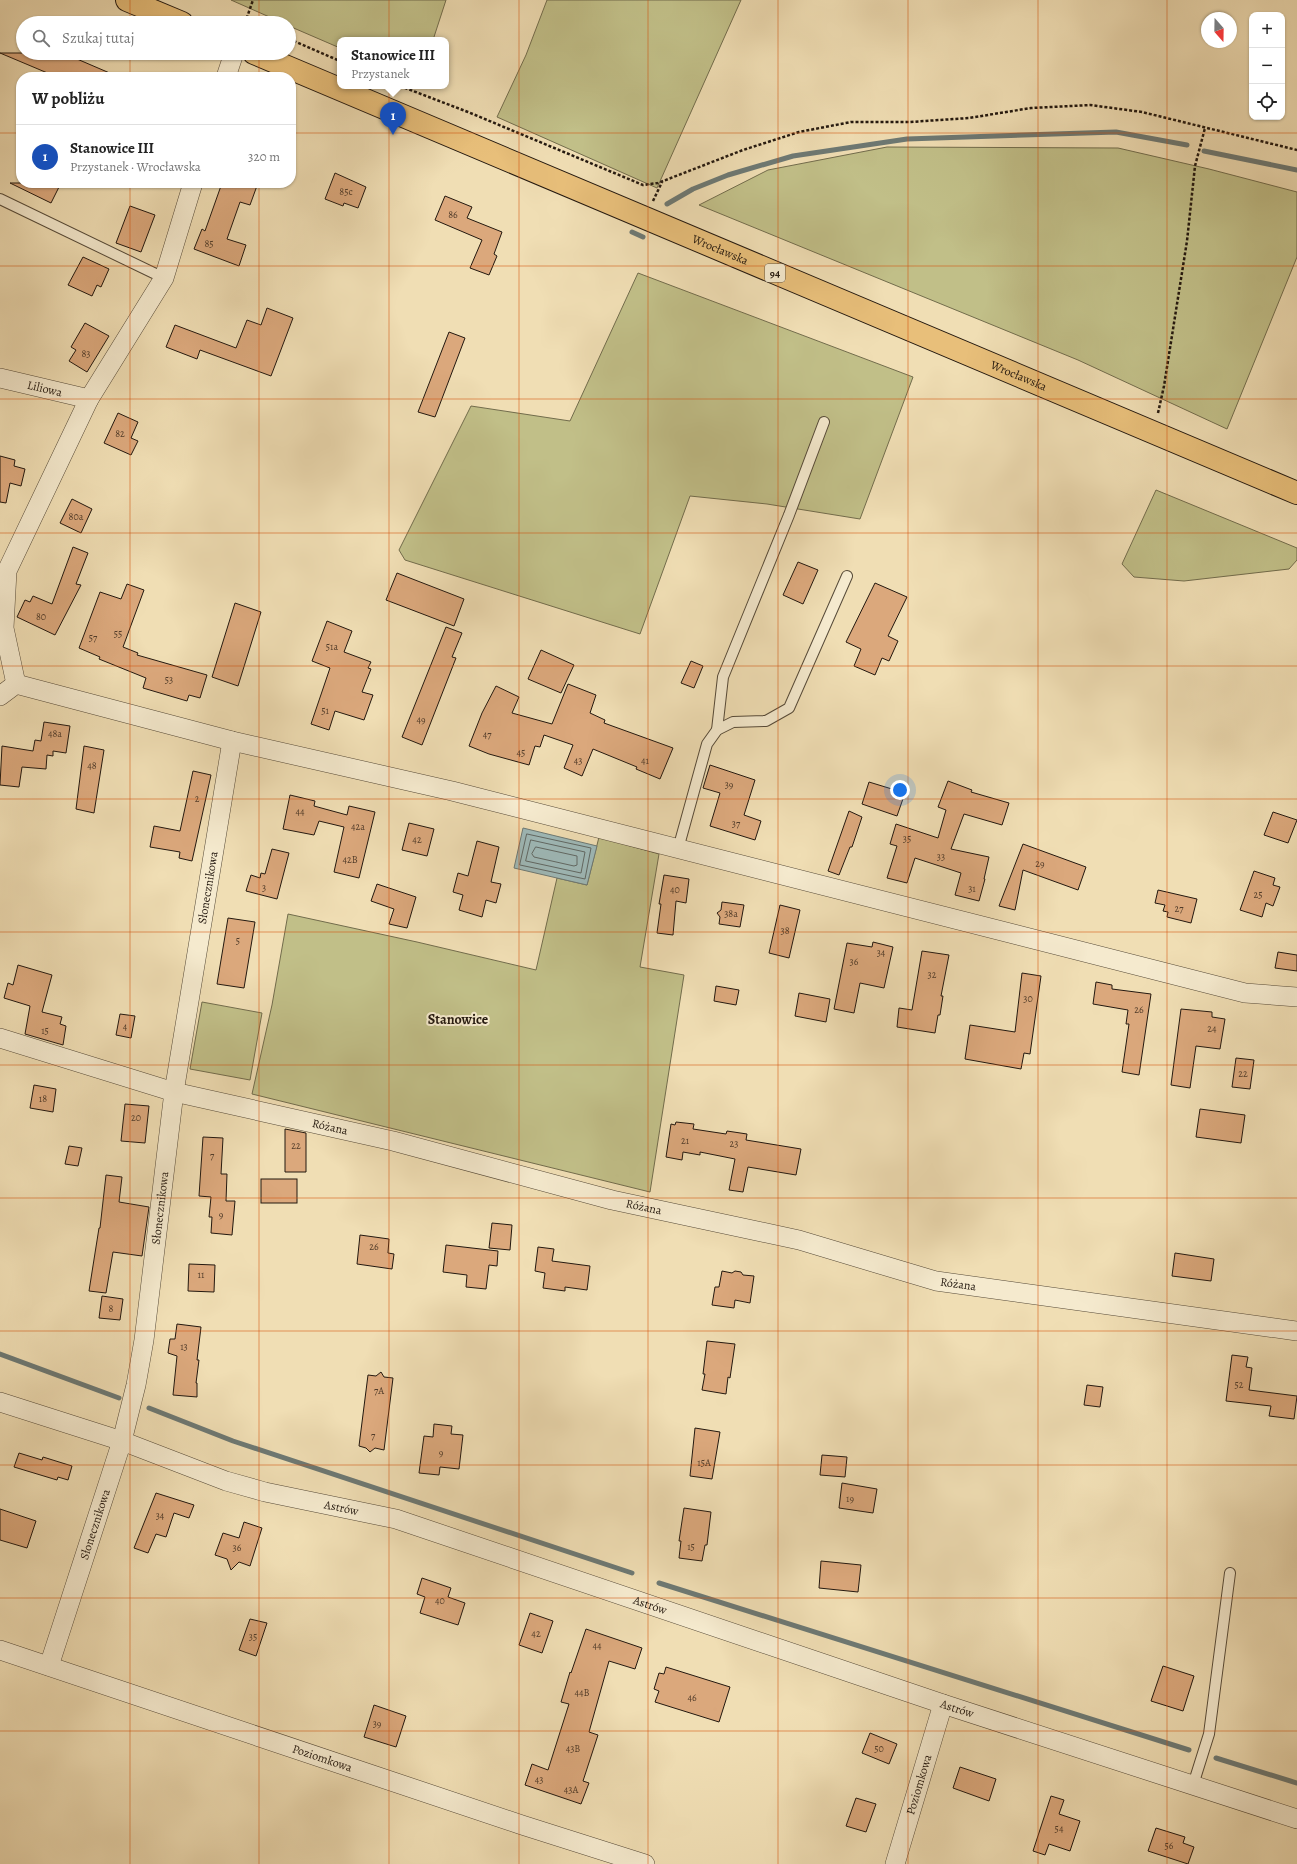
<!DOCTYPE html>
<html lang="pl">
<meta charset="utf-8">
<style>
:root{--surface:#fff;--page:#f6f6f6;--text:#222;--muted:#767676;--line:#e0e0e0;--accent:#7c3aed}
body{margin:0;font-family:Alegreya,serif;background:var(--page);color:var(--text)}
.controls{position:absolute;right:12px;top:12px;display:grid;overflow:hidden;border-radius:8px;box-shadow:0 1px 3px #0004}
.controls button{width:36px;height:36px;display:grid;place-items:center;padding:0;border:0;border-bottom:1px solid var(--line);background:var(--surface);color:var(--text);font:20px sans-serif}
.compass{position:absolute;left:1201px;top:12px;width:36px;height:36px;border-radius:50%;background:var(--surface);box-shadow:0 1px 3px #0004;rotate:160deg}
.you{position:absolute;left:900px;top:790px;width:14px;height:14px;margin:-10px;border:3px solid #fff;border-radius:50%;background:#1a73e8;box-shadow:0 0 0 6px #1a73e833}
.badge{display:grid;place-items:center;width:26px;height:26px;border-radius:50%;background:var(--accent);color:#fff;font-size:13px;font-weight:700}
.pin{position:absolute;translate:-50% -33px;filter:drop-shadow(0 1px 2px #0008)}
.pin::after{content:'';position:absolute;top:21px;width:14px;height:12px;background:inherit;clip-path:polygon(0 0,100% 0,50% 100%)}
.popup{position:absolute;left:337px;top:37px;width:112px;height:52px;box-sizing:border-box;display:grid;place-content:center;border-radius:8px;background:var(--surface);filter:drop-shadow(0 1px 3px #0005);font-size:13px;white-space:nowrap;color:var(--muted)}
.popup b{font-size:15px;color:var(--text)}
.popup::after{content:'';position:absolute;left:50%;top:100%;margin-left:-8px;border:8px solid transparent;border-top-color:var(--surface)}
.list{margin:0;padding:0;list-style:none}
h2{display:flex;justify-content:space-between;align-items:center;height:52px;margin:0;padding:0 16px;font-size:17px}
h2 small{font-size:13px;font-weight:400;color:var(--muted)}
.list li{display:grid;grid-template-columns:26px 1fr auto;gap:12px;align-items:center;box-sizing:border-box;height:64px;padding:0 16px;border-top:1px solid var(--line)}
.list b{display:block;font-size:15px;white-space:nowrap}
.list p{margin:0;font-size:13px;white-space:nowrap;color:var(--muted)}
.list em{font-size:13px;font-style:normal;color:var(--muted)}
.icon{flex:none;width:22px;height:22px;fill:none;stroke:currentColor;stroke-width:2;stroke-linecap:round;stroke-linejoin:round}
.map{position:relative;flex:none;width:1297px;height:1864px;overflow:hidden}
.search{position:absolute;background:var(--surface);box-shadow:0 1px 3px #0004;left:16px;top:16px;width:280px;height:44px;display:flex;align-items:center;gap:10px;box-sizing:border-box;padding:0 14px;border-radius:22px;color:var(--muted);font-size:15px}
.panel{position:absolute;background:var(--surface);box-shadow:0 1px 3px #0004;left:16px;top:72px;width:280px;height:116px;border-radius:16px}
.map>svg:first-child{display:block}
.green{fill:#c1bf88;stroke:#726c4c}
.water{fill:#9eb9b8;stroke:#6d7974}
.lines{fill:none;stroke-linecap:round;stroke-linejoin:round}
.shore{stroke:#606864;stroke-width:1}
.stream{stroke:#6d7974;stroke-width:5}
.building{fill:#dba87c;stroke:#23180f}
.lane-casing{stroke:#564a38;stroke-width:12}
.street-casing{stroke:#564a38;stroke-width:20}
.primary-casing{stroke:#23180f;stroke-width:24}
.path{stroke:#23180f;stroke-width:2.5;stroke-dasharray:3 2;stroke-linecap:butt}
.lane{stroke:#f5eace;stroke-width:10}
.street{stroke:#f5eace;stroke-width:19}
.primary{stroke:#e8bf7a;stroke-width:22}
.grid{fill:none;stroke:#d4520c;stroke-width:1;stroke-opacity:0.55}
.labels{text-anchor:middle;stroke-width:4;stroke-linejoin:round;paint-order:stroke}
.number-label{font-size:10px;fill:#513c2a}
.shield{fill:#f5eace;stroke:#625748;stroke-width:1}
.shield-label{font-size:11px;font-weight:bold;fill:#23180f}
.street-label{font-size:12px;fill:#23180f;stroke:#f5eace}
.quarter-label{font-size:14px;font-weight:bold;fill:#23180f;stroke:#f5eace}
</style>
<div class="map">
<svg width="1297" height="1864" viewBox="0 0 1297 1864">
<rect width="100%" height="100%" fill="#f0deb4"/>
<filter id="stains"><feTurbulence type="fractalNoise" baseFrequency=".005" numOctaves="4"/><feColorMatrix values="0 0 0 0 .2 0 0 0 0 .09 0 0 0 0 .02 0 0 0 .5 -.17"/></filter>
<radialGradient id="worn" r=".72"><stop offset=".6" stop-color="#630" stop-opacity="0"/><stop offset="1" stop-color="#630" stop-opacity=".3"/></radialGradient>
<g class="green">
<path d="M231,0H446L433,40H340V48L289,26V23H283Z"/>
<path d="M547,0H741L657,188L497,117L526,55Z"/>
<path d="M887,147L1118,148L1209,169L1297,192V257L1227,429L1078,360L699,205L768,170Z"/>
<path d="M638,273L913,377L860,519L767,504L690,496L640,634L405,560L399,550L471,406L570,421Z"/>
<path d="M1156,490L1297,548V560L1289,569L1184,581L1134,577L1122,564Z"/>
<path d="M599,837L659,854L640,967L684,975L650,1192L252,1094L272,1005L288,914L417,942L536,970L557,878L587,885Z"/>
<path d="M202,1002L262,1013L250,1080L190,1069Z"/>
</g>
<path class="water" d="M523,828L597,846L587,885L514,868Z"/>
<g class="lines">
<g class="shore">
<path d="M527,834L591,848L585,879L520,865Z"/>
<path d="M531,840L585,852L581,873L526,861Z"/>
<path d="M536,847L577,856V865L574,866L534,857L532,854Z"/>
</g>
<g class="stream">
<path d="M1204,151L1297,170"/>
<path d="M667,204L693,189L728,175L793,156L907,139L1116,132L1187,145"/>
<path d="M632,232L643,237"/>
<path d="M0,1354L119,1398"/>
<path d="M149,1408L233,1441L632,1573"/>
<path d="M659,1583L1189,1750"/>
<path d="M1216,1758L1297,1783"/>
</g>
</g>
<g class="building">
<path d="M0,53H63L119,77H57Z"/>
<path d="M335,173L366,187L358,208L344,203L343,206L325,199Z"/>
<path d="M10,183H61L51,203Z"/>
<path d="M222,183H258L250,205L240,202L227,239L246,245L239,266L194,249L202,229L205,231Z"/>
<path d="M445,196L472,207L467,218L502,232L494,254L497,256L489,275L470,268L482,240L435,220Z"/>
<path d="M130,206L155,215L141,252L116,243Z"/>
<path d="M83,257L109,269L101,287L97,285L92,296L68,285Z"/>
<path d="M267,308L293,318L271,376L200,350L197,359L166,347L175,325L236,348L247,320L261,325Z"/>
<path d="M85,323L109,336L87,372L69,361L76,350L71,347Z"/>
<path d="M449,332L465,338L435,417L418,412Z"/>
<path d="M118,413L138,422L131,438L138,441L131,455L104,443Z"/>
<path d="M0,456L15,460L14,466L25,469L21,486L10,483L6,503L0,502Z"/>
<path d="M72,499L92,509L81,533L60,523Z"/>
<path d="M73,547L88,553L76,584L81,585L55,635L17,617L25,600L30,602L33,596L52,604Z"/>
<path d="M798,562L818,570L803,604L783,595Z"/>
<path d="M397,573L464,599L454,626L386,600Z"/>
<path d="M875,583L907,597L888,636L898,641L889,661L882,658L875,675L854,666L861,649L846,642Z"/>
<path d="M127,584L144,590L123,647L138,653L137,655L207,675L200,698L189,695L187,701L143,688L146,678L99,659L100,657L79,648L100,592L121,599Z"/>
<path d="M235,603L261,612L238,686L212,677Z"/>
<path d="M327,621L352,631L344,652L371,662L368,668L371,669L362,692L373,695L364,720L335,711L329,730L311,724L330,668L312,661Z"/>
<path d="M446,627L462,633L452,657L456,658L422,745L402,737Z"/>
<path d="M541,650L574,665L561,693L528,679Z"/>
<path d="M691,661L703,666L694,688L681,683Z"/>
<path d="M568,684L596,695L590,713L605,720L604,723L673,748L660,779L636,769L637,767L593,749L582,776L564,768L573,745L544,735L540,747L535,746L529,765L489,754L469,746L482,713L496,686L519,697L512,713L552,724Z"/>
<path d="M44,722L70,726L66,753L53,751V756L47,755L46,769L22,767L19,787L0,785L2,746L33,751L35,740L41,741Z"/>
<path d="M84,746L104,750L94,813L76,809Z"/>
<path d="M710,765L755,780L744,815L761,821L755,840L710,826L720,793L703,788Z"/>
<path d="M193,771L211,775L192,861L179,858L180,852L150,847L154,826L180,831Z"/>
<path d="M948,781L972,790L971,792L1009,803L1002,825L964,814L951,849L989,857L984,879H985L979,901L955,895L961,873L915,858L907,883L887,878L897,846L890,844L896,824L938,838L946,810L938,807Z"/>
<path d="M869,782L905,793L897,816L862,804Z"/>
<path d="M290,795L315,801L314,806L347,815L349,806L375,812L359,878L334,872L344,827L319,821L314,835L283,829Z"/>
<path d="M849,811L862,817L852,847H850L839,875L828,871Z"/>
<path d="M1273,812L1297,820L1288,843L1264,835Z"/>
<path d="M409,823L434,829L427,856L402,850Z"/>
<path d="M477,841L499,847L491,882L501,884L496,903L486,900L482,917L459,910L463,895L453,892L458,873L468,876Z"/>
<path d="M1023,844L1086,867L1078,890L1023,870L1015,910L999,906Z"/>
<path d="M272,849L289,853L277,899L246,891L251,875L260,878L261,873L265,874Z"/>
<path d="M1254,871L1275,878L1273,885L1280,887L1273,906L1266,903L1262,917L1240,910Z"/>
<path d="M664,875L689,879L686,903L676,901L673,935L657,933L661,904H659Z"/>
<path d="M377,884L416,897L407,928L389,924L394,909L371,901Z"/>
<path d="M1158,890L1197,899L1191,923L1167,917L1168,912L1163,911L1165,905L1155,903Z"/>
<path d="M722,902L744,905L740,927L719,924L720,917L717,913L721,910Z"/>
<path d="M780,905L800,910L789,958L769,953Z"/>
<path d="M228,918L255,922L244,988L217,984Z"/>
<path d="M873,942L893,947L884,988L860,983L854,1013L834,1009L847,943L872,947Z"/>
<path d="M922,951L949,955L941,996H943L940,1015H938L935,1033L897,1027L899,1008L912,1010Z"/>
<path d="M1278,952L1297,955V971L1275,968Z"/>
<path d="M18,965L52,975L42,1012L62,1017L60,1024L66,1026L63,1045L25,1034L30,1006L4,998L8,983L13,985Z"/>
<path d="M1022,973L1041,976L1030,1054L1024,1053L1021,1069L965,1059L970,1025L1015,1032Z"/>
<path d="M1096,982L1112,985V989L1151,994L1139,1075L1122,1072L1129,1024H1126L1128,1010L1093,1004Z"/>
<path d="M716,986L739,990L736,1005L714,1001Z"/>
<path d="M799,993L830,999L826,1022L795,1016Z"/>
<path d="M1181,1009L1212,1012V1017L1225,1019L1220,1049L1196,1046L1190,1088L1171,1085Z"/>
<path d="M120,1014L135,1016L131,1038L116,1035Z"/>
<path d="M1236,1058L1254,1060L1250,1089L1232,1087Z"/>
<path d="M34,1085L56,1089L53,1112L30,1108Z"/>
<path d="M125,1104L149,1106L145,1143L121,1141Z"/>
<path d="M1200,1109L1245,1115L1241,1143L1196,1137Z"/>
<path d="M676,1122L694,1124L693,1129L726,1134L727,1131L747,1134L746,1140L801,1149L796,1175L748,1167L743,1192L729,1190L735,1159L700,1152V1155L683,1152L682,1160L666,1157L671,1124L675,1125Z"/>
<path d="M285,1129L306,1133V1172H285Z"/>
<path d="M203,1137L223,1138L221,1174H227L226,1201H235L232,1235L211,1233L212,1217H209L211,1197L199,1196Z"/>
<path d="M69,1146L82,1148L78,1166L65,1164Z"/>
<path d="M106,1175L122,1177L119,1202L149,1207L142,1256L113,1252L106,1293L89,1291L99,1228H100Z"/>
<rect x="261" y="1179" width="36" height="24"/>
<path d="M492,1223L512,1225L510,1250L489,1248Z"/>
<path d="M360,1235L389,1239L388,1253L394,1254L392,1269L357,1264Z"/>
<path d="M446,1245L498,1251L497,1266L489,1265L486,1289L466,1287L467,1275L443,1272Z"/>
<path d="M538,1247L554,1249L552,1261L590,1266L587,1290L565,1287V1291L543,1288L545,1273L535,1271Z"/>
<path d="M1175,1253L1214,1259L1211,1281L1172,1276Z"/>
<path d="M189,1264L215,1265L214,1292L188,1291Z"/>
<path d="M722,1271L732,1273L735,1271L741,1272L743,1275L754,1276L750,1303L735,1300L734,1308L712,1305L715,1287H719Z"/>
<path d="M102,1296L123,1299L120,1320L99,1318Z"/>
<path d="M177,1324L201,1327L197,1360H199L196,1383H197V1397L173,1395L177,1356L168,1353L170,1339H175Z"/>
<path d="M707,1341L735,1344L730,1378L728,1377L726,1394L702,1390L705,1374H703Z"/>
<path d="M1232,1355L1248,1357L1246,1367L1252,1368L1249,1390L1297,1396L1294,1419L1269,1416L1271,1406L1226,1401Z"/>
<path d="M381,1372L384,1377L393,1378L384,1450L375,1448L370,1452L366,1448L359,1446L368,1375L376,1376Z"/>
<path d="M1087,1385L1103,1387L1100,1407L1084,1405Z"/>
<path d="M434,1424L452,1426L451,1434L463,1435L459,1469L440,1467L439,1475L419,1473L424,1436L433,1437Z"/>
<path d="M695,1428L720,1432L712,1479L690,1476Z"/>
<path d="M19,1453L42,1460L43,1457L72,1466L68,1480L58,1477L57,1480L14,1467Z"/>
<path d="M822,1455L847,1457L845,1477L820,1475Z"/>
<path d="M842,1483L877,1489L873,1513L839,1508Z"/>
<path d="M156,1493L194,1505L189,1518L174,1513L166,1537L156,1534L148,1553L134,1548Z"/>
<path d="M684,1508L711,1512L707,1545H705L702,1561L679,1558L681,1541H679Z"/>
<path d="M0,1509L36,1521L27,1548L0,1540Z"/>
<path d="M244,1522L262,1528L250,1566L239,1562L231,1570L227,1559L215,1555L223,1533L239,1538Z"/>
<path d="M821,1561L861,1565L858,1592L819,1588Z"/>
<path d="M422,1578L451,1588L448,1597L465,1603L458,1625L420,1613L425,1597L417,1594Z"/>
<path d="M530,1613L553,1621L542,1653L519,1645Z"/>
<path d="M250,1619L267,1623L256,1656L239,1650Z"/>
<path d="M586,1629L642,1648L635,1669L609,1661L589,1732L598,1735L583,1781L589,1783L581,1804L525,1785L532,1764L548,1770L569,1704L561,1702L570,1672L571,1673Z"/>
<path d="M1163,1666L1194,1676L1183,1711L1151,1701Z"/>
<path d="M666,1667L730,1687L719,1722L655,1702L659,1691L654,1689L659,1673L664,1674Z"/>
<path d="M374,1705L406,1716L396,1747L364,1737Z"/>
<path d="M870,1733L897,1744L889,1764L862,1753Z"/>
<path d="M960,1767L996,1779L989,1801L953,1788Z"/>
<path d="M1051,1796L1064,1800L1059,1814L1080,1821L1070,1851L1049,1844L1045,1855L1033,1851Z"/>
<path d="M856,1798L876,1804L866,1832L846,1826Z"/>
<path d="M1156,1828L1185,1837L1183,1843L1194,1847L1188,1864L1148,1851Z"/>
</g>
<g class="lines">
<defs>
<g id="lane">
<path d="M0,199L164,278"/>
<path d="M717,730L723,677L789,515L824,422"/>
<path d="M678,849L707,744L717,730L733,722L766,721L789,708L847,576"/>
<path d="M1193,1785L1209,1734L1230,1573"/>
</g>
<g id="street">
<path d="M226,77L234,53"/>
<path id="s1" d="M0,378L89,399"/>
<path d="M16,684L4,628L7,571L89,399L164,278L193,183"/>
<path d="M0,696L16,684L232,741L452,791L1245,993L1297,997"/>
<path id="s2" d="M0,1038L174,1092L393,1141L612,1200L799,1240L936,1281L1297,1331"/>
<path id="s3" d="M0,1402L122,1441L226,1481L265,1492L396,1519L943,1704L1297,1819"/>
<path id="s4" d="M0,1650L522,1825L645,1864"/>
<path id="s5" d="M49,1666L122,1441L136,1385L144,1340L174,1092L232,741"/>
<path id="s6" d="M895,1864L943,1704"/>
</g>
<g id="primary">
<path d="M127,0L182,23"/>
<path id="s7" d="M254,53L1297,493"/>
</g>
</defs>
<use href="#lane" class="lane-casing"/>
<use href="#street" class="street-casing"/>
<use href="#primary" class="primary-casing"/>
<g class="path">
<path d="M245,23L253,0"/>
<path d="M289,39L340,61"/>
<path d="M400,86L468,112L643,185L658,183L743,150L799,132L851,122H910L969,118L1031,108L1090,105L1142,112L1297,150"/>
<path d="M653,201L662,182"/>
<path d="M1158,413L1164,386L1187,241L1195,166L1205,128"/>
</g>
<use href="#lane" class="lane"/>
<use href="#street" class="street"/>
<use href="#primary" class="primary"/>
</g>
<path class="grid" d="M130,0V23M259,0V23M389,0V1864M519,0V1864M648,0V1864M778,0V1864M908,0V1864M1038,0V1864M1167,0V1864M130,53V77M259,53V77M0,133H21M291,133H1297M130,183V1864M259,183V1864M0,266H1297M0,399H1297M0,533H1297M0,666H1297M0,799H1297M0,932H1297M0,1065H1297M0,1198H1297M0,1331H1297M0,1465H1297M0,1598H1297M0,1731H1297"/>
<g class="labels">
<g class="number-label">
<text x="346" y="195">85c</text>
<text x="453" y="218">86</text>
<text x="209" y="247">85</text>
<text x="86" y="357">83</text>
<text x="120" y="437">82</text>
<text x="76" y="520">80a</text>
<text x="41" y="620">80</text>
<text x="118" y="637">55</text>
<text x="93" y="641">57</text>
<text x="332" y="650">51a</text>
<text x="169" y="683">53</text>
<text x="325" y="714">51</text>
<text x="421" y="723">49</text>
<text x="55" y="737">48a</text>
<text x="487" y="738">47</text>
<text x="521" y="756">45</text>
<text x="578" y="764">43</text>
<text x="645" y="764">41</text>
<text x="92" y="769">48</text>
<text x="729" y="788">39</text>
<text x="197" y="802">2</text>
<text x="300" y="815">44</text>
<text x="736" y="827">37</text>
<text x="358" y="830">42a</text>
<text x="907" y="842">35</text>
<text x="417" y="843">42</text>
<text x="941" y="860">33</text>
<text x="350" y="863">42B</text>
<text x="1040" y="867">29</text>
<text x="264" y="891">3</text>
<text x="972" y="892">31</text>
<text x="675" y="893">40</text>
<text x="1258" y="898">25</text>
<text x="1179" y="912">27</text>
<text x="731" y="917">38a</text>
<text x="785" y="934">38</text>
<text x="238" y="944">5</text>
<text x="881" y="956">34</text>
<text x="854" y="965">36</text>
<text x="932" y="978">32</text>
<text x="1028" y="1002">30</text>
<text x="1139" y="1013">26</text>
<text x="125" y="1030">4</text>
<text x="1212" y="1032">24</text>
<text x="45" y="1034">15</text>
<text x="1243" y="1077">22</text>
<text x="43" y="1102">18</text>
<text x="136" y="1121">20</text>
<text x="685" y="1144">21</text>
<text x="734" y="1147">23</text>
<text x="296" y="1149">22</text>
<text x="212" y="1159">7</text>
<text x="221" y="1218">9</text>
<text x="374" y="1250">26</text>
<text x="201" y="1278">11</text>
<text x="111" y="1312">8</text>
<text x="184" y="1350">13</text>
<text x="1239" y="1388">52</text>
<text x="379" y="1394">7A</text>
<text x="373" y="1439">7</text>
<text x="441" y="1456">9</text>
<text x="704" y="1466">15A</text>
<text x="850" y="1502">19</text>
<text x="160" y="1519">34</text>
<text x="691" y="1550">15</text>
<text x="237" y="1551">36</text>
<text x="440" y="1604">40</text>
<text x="536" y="1637">42</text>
<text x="253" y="1640">35</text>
<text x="597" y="1649">44</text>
<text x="582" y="1696">44B</text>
<text x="692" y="1701">46</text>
<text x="377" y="1727">39</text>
<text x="573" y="1752">43B</text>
<text x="879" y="1752">50</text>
<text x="539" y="1783">43</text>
<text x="571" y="1793">43A</text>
<text x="1059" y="1832">54</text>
<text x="1169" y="1849">56</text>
</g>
<rect class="shield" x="765" y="264" width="20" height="18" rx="3"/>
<g class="shield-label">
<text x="775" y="277">94</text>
</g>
<g class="street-label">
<text dy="4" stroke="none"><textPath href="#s7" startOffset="506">Wrocławska</textPath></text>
<text dy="4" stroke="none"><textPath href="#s7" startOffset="830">Wrocławska</textPath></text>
<text dy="4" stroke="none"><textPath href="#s1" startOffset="46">Liliowa</textPath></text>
<text dy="4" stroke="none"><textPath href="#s5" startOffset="797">Słonecznikowa</textPath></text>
<text dy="4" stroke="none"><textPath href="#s2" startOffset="342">Różana</textPath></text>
<text dy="4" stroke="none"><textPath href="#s2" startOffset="666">Różana</textPath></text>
<text dy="4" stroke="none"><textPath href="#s5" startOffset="473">Słonecznikowa</textPath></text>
<text dy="4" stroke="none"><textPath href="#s2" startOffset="990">Różana</textPath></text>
<text dy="4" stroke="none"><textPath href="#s3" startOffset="358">Astrów</textPath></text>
<text dy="4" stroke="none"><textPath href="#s5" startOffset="149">Słonecznikowa</textPath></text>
<text dy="4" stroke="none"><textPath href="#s3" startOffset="682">Astrów</textPath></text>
<text dy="4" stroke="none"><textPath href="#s3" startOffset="1006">Astrów</textPath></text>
<text dy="4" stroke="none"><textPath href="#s4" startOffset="340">Poziomkowa</textPath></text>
<text dy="4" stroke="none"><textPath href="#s6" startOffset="83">Poziomkowa</textPath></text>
</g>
<g class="quarter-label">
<text x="458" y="1024">Stanowice</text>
</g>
</g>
<rect width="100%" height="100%" filter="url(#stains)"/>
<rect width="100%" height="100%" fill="url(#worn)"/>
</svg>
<div class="controls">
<button>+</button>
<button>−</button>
<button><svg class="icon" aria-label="locate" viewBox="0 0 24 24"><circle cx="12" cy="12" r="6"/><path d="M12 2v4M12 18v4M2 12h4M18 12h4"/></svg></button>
</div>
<svg class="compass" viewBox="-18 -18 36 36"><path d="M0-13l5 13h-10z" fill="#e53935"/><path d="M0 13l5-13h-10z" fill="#767676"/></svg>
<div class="you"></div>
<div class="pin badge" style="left:393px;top:135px;background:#1a4fb4">1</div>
<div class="popup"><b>Stanowice III</b>Przystanek</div>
<div class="search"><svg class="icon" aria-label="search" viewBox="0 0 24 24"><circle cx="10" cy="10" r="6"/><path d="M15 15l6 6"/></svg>Szukaj tutaj</div>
<section class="panel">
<h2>W pobliżu<small></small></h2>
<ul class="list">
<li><span class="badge" style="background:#1a4fb4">1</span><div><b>Stanowice III</b><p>Przystanek · Wrocławska</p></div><em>320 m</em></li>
</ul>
</section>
</div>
